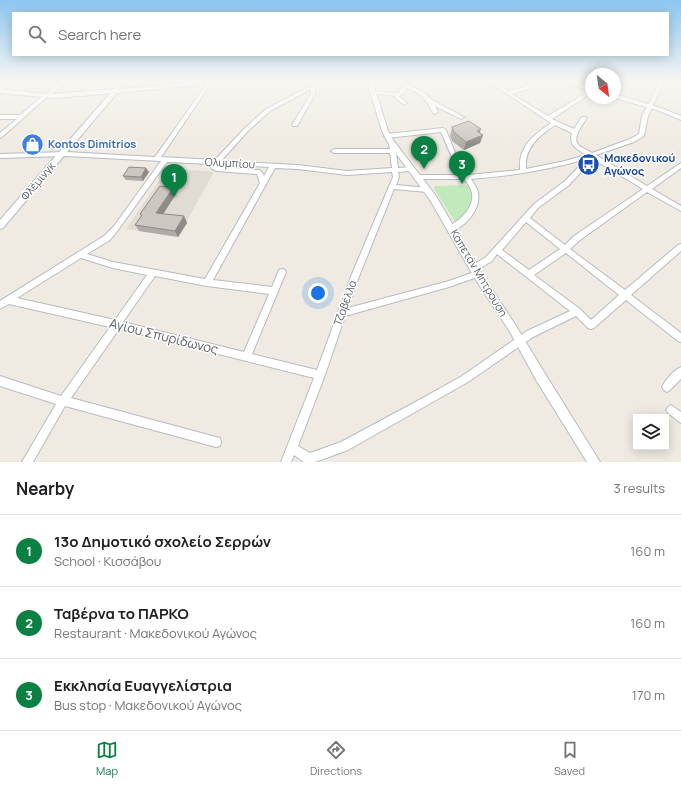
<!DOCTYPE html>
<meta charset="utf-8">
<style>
:root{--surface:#fff;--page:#f2f2f2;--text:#202124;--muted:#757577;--line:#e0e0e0;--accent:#0b8043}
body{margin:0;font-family:Manrope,sans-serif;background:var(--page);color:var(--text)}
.controls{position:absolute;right:12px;bottom:12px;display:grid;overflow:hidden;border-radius:0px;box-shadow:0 2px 10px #0003}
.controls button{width:36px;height:36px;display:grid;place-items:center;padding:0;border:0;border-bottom:1px solid var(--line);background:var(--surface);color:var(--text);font:20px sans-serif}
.compass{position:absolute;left:585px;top:68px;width:36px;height:36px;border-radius:50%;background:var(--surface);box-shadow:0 2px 10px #0003;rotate:151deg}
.you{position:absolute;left:318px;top:293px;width:14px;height:14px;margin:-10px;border:3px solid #fff;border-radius:50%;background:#1a73e8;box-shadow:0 0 0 6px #1a73e833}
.badge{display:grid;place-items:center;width:26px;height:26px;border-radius:50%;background:var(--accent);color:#fff;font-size:13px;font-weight:700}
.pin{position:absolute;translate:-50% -33px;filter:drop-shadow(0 1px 2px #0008)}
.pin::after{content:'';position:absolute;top:21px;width:14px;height:12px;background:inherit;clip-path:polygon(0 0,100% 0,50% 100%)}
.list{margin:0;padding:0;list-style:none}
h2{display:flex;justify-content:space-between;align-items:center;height:52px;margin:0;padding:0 16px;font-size:17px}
h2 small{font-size:13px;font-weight:400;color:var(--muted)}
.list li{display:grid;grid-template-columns:26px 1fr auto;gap:12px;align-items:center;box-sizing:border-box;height:72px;padding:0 16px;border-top:1px solid var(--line)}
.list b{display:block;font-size:15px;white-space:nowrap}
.list p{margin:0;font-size:13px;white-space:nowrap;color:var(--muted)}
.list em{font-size:13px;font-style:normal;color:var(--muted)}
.icon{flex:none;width:22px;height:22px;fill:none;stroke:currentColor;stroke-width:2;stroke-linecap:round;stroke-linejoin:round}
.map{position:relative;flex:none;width:681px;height:462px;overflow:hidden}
.search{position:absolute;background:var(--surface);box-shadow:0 2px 10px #0003;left:12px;right:12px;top:12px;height:44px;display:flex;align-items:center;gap:10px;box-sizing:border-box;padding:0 14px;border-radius:0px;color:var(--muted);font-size:15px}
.sheet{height:268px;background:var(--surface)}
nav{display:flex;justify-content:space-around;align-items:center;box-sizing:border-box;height:56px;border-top:1px solid var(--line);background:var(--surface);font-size:11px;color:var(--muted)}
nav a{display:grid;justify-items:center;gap:2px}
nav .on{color:var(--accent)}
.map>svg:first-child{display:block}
.education{fill:#e1dcd3}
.green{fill:#c0e9bc}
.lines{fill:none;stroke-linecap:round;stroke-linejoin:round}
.minor-casing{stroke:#b7bbc0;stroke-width:2}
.tertiary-casing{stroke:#b7bbc0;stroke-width:2}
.secondary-casing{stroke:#b6bbc0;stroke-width:2}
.minor{fill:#fff;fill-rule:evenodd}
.tertiary{fill:#fff;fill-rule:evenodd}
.secondary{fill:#fff;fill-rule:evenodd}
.wall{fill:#afaba6}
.shaded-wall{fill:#8f8b87}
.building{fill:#ccc7c1;stroke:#8f8b87}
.labels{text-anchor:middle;stroke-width:3;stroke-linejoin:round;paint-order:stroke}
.shop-label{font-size:11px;font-weight:bold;fill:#366cbe;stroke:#fff;text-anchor:start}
.transit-label{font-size:11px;font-weight:bold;fill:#164399;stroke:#fff;text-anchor:start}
.street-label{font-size:11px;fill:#5a6064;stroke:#fff}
.near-street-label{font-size:13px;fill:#5a6064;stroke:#fff}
</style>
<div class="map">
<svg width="681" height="462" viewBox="0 0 681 462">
<rect width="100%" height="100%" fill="#efebe2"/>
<path class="education" d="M168,168L214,172L178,237L126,229Z"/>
<path class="green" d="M470,185C478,201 466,213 456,223L434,189L435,186Z"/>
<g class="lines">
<defs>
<g id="minor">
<path d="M10,82H15L0,92V89Z"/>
<path d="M121,82H125L117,92H113V90Z"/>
<path d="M208,82H212L161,157L215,160L244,129L266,109L318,82H323L315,87V94L297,126H293L292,125L311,94V89L270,111L248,131L221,161L298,165L347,171L392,168L390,153H334L331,151L334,149H390L389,144L392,142L395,144L398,168L410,167L413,169L410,171L398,172L399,177L396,185L429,188L430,190L427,192L394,189L360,274L348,308L449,281L477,271L480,272L481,274L480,276L449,287L345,316L325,375L298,446L310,453L341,442L421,399L462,376L527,331L570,311L497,254L492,261L477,270L474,271L471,270L470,268L471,266L486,257L534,204L565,181L586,159C548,170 510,176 471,179C474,183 477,188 478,193C481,209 466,226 452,231L450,230L449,228L450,226C461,219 477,205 471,190C470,186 467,183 464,179H417L414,177L417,175H461L451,155L441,132L387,138L384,136L387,134L443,128L446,130L456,155L467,175L520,170C518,146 534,135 551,123L489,82H494L509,91L524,87L531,82H536L528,89L512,94L548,116L591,90V93L552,119L574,129L582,117H586L587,118C583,124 572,137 578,144C581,148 588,150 592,153L630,139L639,134L642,116L660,82H664L648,116L644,136L634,142L596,155L647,186L681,163V168L652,189L681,206V211L647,192L580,240L570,249L625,290L678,245L681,244V251L631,295L681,333V342L678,341L626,300L594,328L591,329L588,328L576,316L533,337L468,382L348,450L315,462H304L294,455L291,462H281L314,378L119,329L71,398L216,437L220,438L221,442L220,446L216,447L65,406L33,462H22L56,404L0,386V376L61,396L110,327L9,304L0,309V301L104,236L114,226L161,161L66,156L0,158V154L66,152L155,157ZM555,125L572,133C568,145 577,149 586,155L565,161L526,169C524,148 539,136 555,125ZM593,159L643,189L574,236L565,245L530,218L538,208L569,185ZM167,162L211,164L210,166L212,169L217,171L257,174L260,183L205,279L113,262L87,254L110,240L118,230ZM218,164L269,167L264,176L261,171L259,170L216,167ZM275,168L298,169L347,175L392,172L393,177L352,274L317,370L252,354L286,272L285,270L282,269L279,270L272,287L213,280ZM526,222L560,249L529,270L502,250ZM566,253L619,295L591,320L580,309L534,275ZM81,258L113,268L147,275L115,320L17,298ZM155,276L207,286L269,294L244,352L123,322Z"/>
<path d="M395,82H401L417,89L427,95L432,100L464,117L461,119L435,106L438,112L435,114L433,113C426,99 422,94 407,88L403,94L399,96L407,103L404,105L395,98V96L373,93L371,92L373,91L396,93L399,92L403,86Z"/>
<path d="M45,94L49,95L2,137L0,138V133L17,119H0V115H20Z"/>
<path d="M681,367V379L670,390L667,392L664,390L662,387C665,380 674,370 681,367Z"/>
<path d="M671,405L681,412V423L668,413L666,410L668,407Z"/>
</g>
<g id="tertiary">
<path d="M60,82H66L52,94L115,89L118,91L115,93L54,98L0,93V89L45,94Z"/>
<path d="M367,82H373L388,131L393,140L436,196L480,271L516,326L544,372L600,462H587L536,380L510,332L474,277L430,200L387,141L382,131Z"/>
</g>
<g id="secondary">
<path d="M191,82H210L207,84L117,93L3,228L0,229V220L113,90Z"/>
<path d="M564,82H573L591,87V91Z"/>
<path d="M615,94L661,108L681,116V120L657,110L615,98Z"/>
</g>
</defs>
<use href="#minor" class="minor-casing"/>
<use href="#tertiary" class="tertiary-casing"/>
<use href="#secondary" class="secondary-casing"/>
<use href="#minor" class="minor"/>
<use href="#tertiary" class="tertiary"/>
<use href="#secondary" class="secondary"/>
</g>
<g class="wall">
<path d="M452,127L481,129L479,132L483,135L480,143L464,150L452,141L450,136Z"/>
<path d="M146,168L149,172L143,181L126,180L123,176Z"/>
<path d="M176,194L163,214L184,216L187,223L178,237L139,231L135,225L141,216L140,214Z"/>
</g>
<g class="shaded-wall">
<path d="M481,129L478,137L483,135L480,143L464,150L466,142L477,131Z"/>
<path d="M146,168L149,172L143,181L141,177Z"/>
<path d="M173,188L176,194L160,219L156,213Z"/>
<path d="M184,216L187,223L178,237L175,231Z"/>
</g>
<g class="building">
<path d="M469,121L481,129L477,131L483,135L466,142L454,132L452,127Z"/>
<path d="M129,167L146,168L141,177L123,176Z"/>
<path d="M160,186L173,188L156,213L184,216L175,231L135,225L142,215L140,214Z"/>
</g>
<linearGradient id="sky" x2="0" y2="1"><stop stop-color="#8cc6f1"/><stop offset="0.56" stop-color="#f8f6f2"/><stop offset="1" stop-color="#f8f6f2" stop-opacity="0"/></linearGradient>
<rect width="681" height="146" fill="url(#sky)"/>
<defs>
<symbol id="shop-disc" viewBox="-11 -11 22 22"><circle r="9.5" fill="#3f7fe0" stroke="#fff"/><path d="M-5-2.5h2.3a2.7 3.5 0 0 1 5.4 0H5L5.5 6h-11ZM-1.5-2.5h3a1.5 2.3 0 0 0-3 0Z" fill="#fff"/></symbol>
<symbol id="bus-disc" viewBox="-11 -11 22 22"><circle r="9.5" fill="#1a4fb4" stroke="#fff"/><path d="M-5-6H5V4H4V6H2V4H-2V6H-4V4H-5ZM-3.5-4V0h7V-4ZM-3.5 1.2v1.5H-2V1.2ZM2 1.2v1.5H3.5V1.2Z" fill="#fff"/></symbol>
</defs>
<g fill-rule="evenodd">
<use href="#shop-disc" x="20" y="132" width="25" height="25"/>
<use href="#bus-disc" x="576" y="152" width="25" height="25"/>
</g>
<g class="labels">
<g class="shop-label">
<text x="48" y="148">Kontos Dimitrios</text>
</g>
<g class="transit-label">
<text x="604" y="162">Μακεδονικού<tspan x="604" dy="13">Αγώνος</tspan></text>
</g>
<g class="street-label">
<text transform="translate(230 163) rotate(3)" y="4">Ολυμπίου</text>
<text transform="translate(38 181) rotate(-50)" y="4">Φλέμινγκ</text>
<text transform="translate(479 273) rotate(59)" y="4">Καπετάν Μητρούση</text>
<text transform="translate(345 303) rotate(-70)" y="4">Τζαβέλλα</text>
</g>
<g class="near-street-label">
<text transform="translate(164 336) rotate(14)" y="5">Αγίου Σπυρίδωνος</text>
</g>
</g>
</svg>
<div class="controls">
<button><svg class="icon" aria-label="layers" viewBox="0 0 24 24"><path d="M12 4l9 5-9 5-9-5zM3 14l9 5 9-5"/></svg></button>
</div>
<svg class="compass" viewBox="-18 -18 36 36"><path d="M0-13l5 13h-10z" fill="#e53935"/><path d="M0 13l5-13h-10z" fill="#757577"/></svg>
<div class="you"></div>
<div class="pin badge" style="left:174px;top:197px">1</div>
<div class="pin badge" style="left:424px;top:169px">2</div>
<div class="pin badge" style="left:462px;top:184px">3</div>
<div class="search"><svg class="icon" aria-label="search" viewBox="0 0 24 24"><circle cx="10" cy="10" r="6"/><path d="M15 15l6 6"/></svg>Search here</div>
</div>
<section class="sheet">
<h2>Nearby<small>3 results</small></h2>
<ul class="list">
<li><span class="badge">1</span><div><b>13ο Δημοτικό σχολείο Σερρών</b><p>School · Κισσάβου</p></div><em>160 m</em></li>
<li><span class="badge">2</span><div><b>Ταβέρνα το ΠΑΡΚΟ</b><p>Restaurant · Μακεδονικού Αγώνος</p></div><em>160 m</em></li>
<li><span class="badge">3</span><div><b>Εκκλησία Ευαγγελίστρια</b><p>Bus stop · Μακεδονικού Αγώνος</p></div><em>170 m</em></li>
</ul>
</section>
<nav>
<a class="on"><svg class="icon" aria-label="map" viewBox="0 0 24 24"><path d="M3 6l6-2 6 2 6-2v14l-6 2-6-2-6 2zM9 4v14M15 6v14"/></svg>Map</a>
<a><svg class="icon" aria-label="directions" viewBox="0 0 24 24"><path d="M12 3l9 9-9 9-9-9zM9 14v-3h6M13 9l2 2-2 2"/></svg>Directions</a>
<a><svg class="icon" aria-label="saved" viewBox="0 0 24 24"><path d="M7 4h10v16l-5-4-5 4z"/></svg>Saved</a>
</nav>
